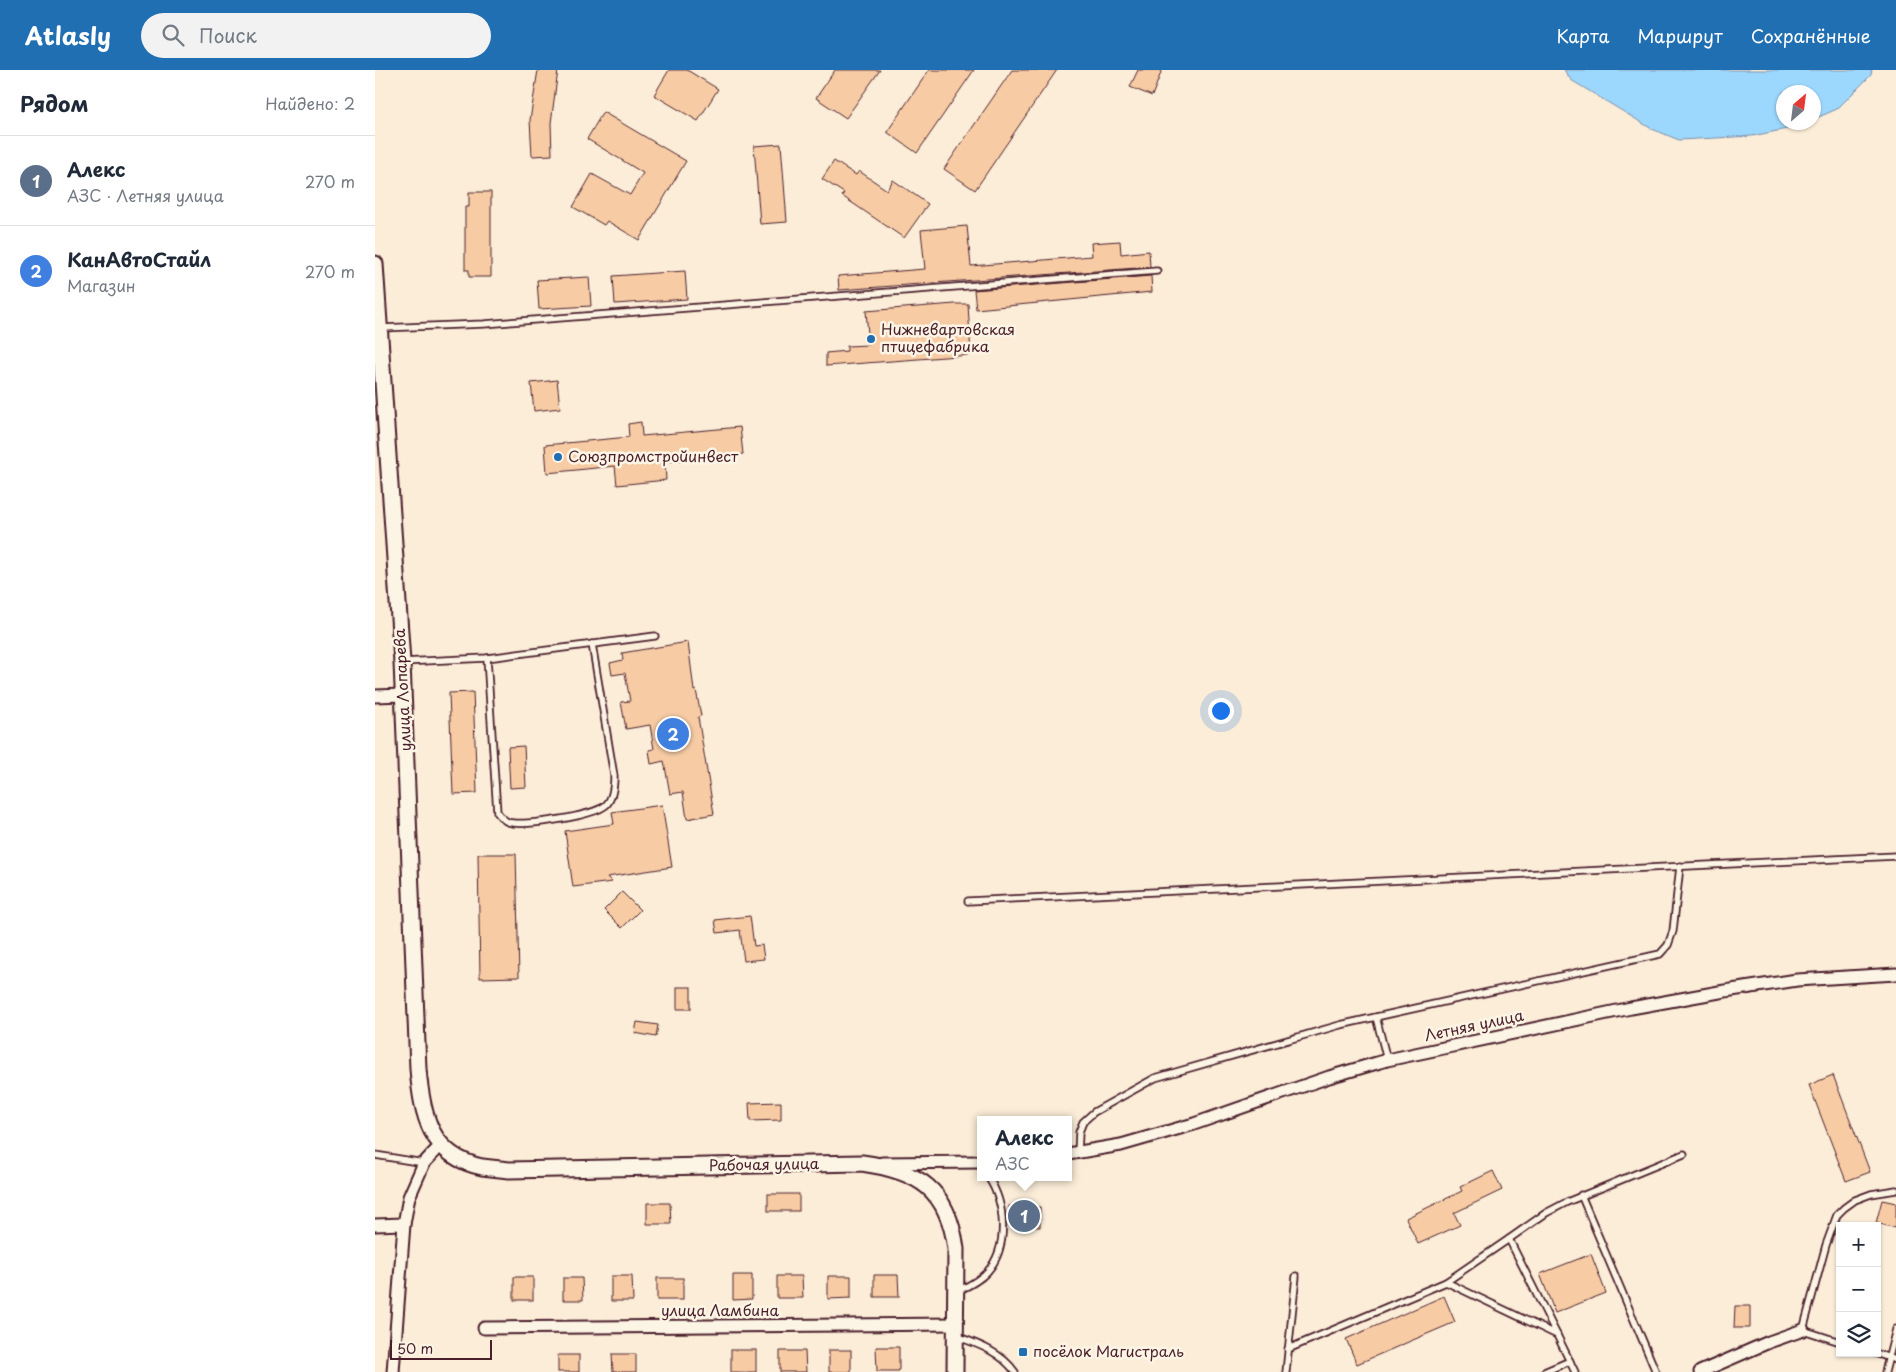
<!DOCTYPE html>
<html lang="ru">
<meta charset="utf-8">
<style>
:root{--surface:#fff;--page:#f2f2f3;--text:#1f2937;--muted:#747a83;--line:#e0e1e3;--accent:#1f6fb2}
body{margin:0;font-family:"Playpen Sans",sans-serif;background:var(--page);color:var(--text)}
.controls{position:absolute;right:15px;bottom:15px;display:grid;overflow:hidden;border-radius:0px;box-shadow:0 1px 4px #0004}
.controls button{width:45px;height:45px;display:grid;place-items:center;padding:0;border:0;border-bottom:1px solid var(--line);background:var(--surface);color:var(--text);font:25px sans-serif}
.compass{position:absolute;left:1401px;top:15px;width:45px;height:45px;border-radius:50%;background:var(--surface);box-shadow:0 1px 4px #0004;rotate:28deg}
.scale{position:absolute;left:15px;bottom:12px;width:102px;box-sizing:border-box;padding-left:5px;border:2px solid #4a1f2b;border-top:0;font-size:14px;line-height:18px;white-space:nowrap;color:#4a1f2b;-webkit-text-stroke:4px #fcf5e5;paint-order:stroke}
.you{position:absolute;left:845px;top:640px;width:18px;height:18px;margin:-12px;border:4px solid #fff;border-radius:50%;background:#1a73e8;box-shadow:0 0 0 8px #1a73e833}
.badge{display:grid;place-items:center;width:32px;height:32px;border-radius:50%;background:var(--accent);color:#fff;font-size:16px;font-weight:700}
.pin{position:absolute;translate:-50% -50%;border:2px solid #fff;box-shadow:0 1px 5px #0006}
.popup{position:absolute;left:602px;top:1046px;width:95px;height:65px;box-sizing:border-box;display:grid;place-content:center;border-radius:0px;background:var(--surface);filter:drop-shadow(0 1px 4px #0005);font-size:16px;white-space:nowrap;color:var(--muted)}
.popup b{font-size:19px;color:var(--text)}
.popup::after{content:'';position:absolute;left:50%;top:100%;margin-left:-10px;border:10px solid transparent;border-top-color:var(--surface)}
.list{margin:0;padding:0;list-style:none}
h2{display:flex;justify-content:space-between;align-items:center;height:65px;margin:0;padding:0 20px;font-size:21px}
h2 small{font-size:16px;font-weight:400;color:var(--muted)}
.list li{display:grid;grid-template-columns:32px 1fr auto;gap:15px;align-items:center;box-sizing:border-box;height:90px;padding:0 20px;border-top:1px solid var(--line)}
.list b{display:block;font-size:19px;white-space:nowrap}
.list p{margin:0;font-size:16px;white-space:nowrap;color:var(--muted)}
.list em{font-size:16px;font-style:normal;color:var(--muted)}
.icon{flex:none;width:28px;height:28px;fill:none;stroke:currentColor;stroke-width:2;stroke-linecap:round;stroke-linejoin:round}
.map{position:relative;flex:none;width:1521px;height:1302px;overflow:hidden}
header{display:flex;align-items:center;gap:30px;box-sizing:border-box;height:70px;padding:0 25px;background:var(--accent);color:#fff}
header strong{font-size:24px}
nav{display:flex;gap:28px;margin-inline-start:auto;font-size:18px}
.search{width:350px;height:45px;background:var(--page);display:flex;align-items:center;gap:12px;box-sizing:border-box;padding:0 18px;border-radius:28px;color:var(--muted);font-size:19px}
main{display:flex}
aside{flex:1;background:var(--surface)}
.map>svg:first-child{display:block}
.water{fill:#9cd8fd;stroke:#7b8ea9}
.building{fill:#f7cca5;stroke:#4a1f2b}
.lines{fill:none;stroke-linecap:round;stroke-linejoin:round}
.lane-casing{stroke:#4a1f2b;stroke-width:9}
.street-casing{stroke:#4a1f2b;stroke-width:15}
.secondary-casing{stroke:#4a1f2b;stroke-width:19}
.lane{stroke:#fcf5e5;stroke-width:5.5}
.street{stroke:#fcf5e5;stroke-width:11}
.secondary{stroke:#fcf5e5;stroke-width:15}
.poi-dot{fill:#1f6fb2;stroke:#fcf5e5;stroke-width:2}
.labels{text-anchor:middle;stroke-width:5;stroke-linejoin:round;paint-order:stroke}
.poi-label{font-size:15px;fill:#4a1f2b;stroke:#fcf5e5;text-anchor:start}
.street-label{font-size:15px;fill:#4a1f2b;stroke:#fcf5e5}
</style>
<header>
<strong>Atlasly</strong>
<div class="search"><svg class="icon" aria-label="search" viewBox="0 0 24 24"><circle cx="10" cy="10" r="6"/><path d="M15 15l6 6"/></svg>Поиск</div>
<nav><a>Карта</a><a>Маршрут</a><a>Сохранённые</a></nav>
</header>
<main>
<aside>
<h2>Рядом<small>Найдено: 2</small></h2>
<ul class="list">
<li><span class="badge" style="background:#5c6f8a">1</span><div><b>Алекс</b><p>АЗС · Летняя улица</p></div><em>270 m</em></li>
<li><span class="badge" style="background:#3f7fe0">2</span><div><b>КанАвтоСтайл</b><p>Магазин</p></div><em>270 m</em></li>
</ul>
</aside>
<div class="map">
<svg width="1521" height="1302" viewBox="0 0 1521 1302">
<rect width="100%" height="100%" fill="#fbedd8"/>
<filter id="ink" filterUnits="userSpaceOnUse"><feTurbulence type="fractalNoise" baseFrequency=".02" numOctaves="2"/><feDisplacementMap in="SourceGraphic" scale="10" xChannelSelector="R" yChannelSelector="G"/><feConvolveMatrix kernelMatrix="1 2 1 2 8 2 1 2 1" color-interpolation-filters="sRGB"/></filter>
<g filter="url(#ink)">
<path class="water" d="M1189,0H1497L1496,5L1462,39L1439,49L1438,22H1408V52L1430,53L1417,58L1377,66L1304,70L1277,59L1196,10Z"/>
<g class="building">
<path d="M163,0H183L176,53L177,85L157,86L155,50Z"/>
<path d="M294,0H312L343,19L323,51L279,25Z"/>
<path d="M460,0H505L471,48L441,28Z"/>
<path d="M554,0H599L542,83L512,62Z"/>
<path d="M637,0H682L600,120L569,99Z"/>
<path d="M763,0H787L777,26L755,17Z"/>
<path d="M228,42L311,91L264,170L232,151L229,155L198,137L217,104L255,125L268,103L212,69Z"/>
<path d="M406,74L412,152L385,154L379,76Z"/>
<path d="M459,91L481,105L484,101L512,120L518,110L553,134L529,168L467,126L469,123L447,109Z"/>
<path d="M94,122H116V207H94V200H90V137H94Z"/>
<path d="M592,156L596,196L717,186L716,173L745,171L746,184L774,181L775,197L464,220L463,206L550,199L546,160Z"/>
<path d="M310,201L312,229L240,234L238,206Z"/>
<path d="M776,206L777,222L601,239L599,220Z"/>
<path d="M214,207L216,236L164,239L162,210Z"/>
<path d="M580,234H593L596,285L451,296V283L472,281V276L494,275L491,241Z"/>
<path d="M182,310L185,338L159,341L156,313Z"/>
<path d="M266,352L267,366L365,357L368,384L290,392L291,410L242,415L240,396L172,403L170,375L254,367L253,354Z"/>
<path d="M313,572L319,621L321,620L326,646L323,647L339,744L312,749L308,722L295,724L289,691L276,694L274,680L279,679L275,655L251,659L246,632L255,631L250,603L237,605L235,593L248,590L247,583Z"/>
<path d="M98,622L102,723L78,724L74,623Z"/>
<path d="M149,676L151,717L135,718L133,677Z"/>
<path d="M287,735L297,797L232,807L237,812L198,817L190,761L239,754L237,742Z"/>
<path d="M103,784H141L144,907L105,908Z"/>
<path d="M247,822L265,840L247,858L229,840Z"/>
<path d="M375,846L379,876L387,875L389,889L369,891L365,860L342,863L340,850Z"/>
<rect x="302" y="917" width="14" height="22"/>
<path d="M262,952L283,955L281,967L260,963Z"/>
<path d="M1458,1005L1495,1102L1471,1111L1434,1015Z"/>
<path d="M406,1032V1050L375,1051L374,1033Z"/>
<path d="M1118,1101L1127,1120L1079,1143L1085,1155L1043,1174L1031,1148L1087,1121L1085,1117Z"/>
<rect x="393" y="1124" width="31" height="17"/>
<path d="M1507,1130L1521,1133V1158L1501,1153Z"/>
<path d="M272,1133H295L296,1154H272Z"/>
<path d="M634,1136L665,1137V1157L634,1156Z"/>
<path d="M1216,1184L1231,1223L1180,1243L1165,1204Z"/>
<path d="M358,1205H377V1229L358,1230Z"/>
<path d="M499,1205H523L524,1227H499Z"/>
<path d="M236,1206H257L258,1231H236Z"/>
<path d="M402,1206H427L428,1228H402Z"/>
<path d="M453,1206H476V1228L453,1229Z"/>
<rect x="139" y="1207" width="19" height="23"/>
<path d="M188,1208H207L208,1230H188Z"/>
<rect x="282" y="1208" width="26" height="22"/>
<path d="M1069,1226L1080,1252L982,1294L971,1269Z"/>
<path d="M1360,1236H1375V1258H1359Z"/>
<path d="M501,1277H524V1301H502Z"/>
<rect x="356" y="1280" width="25" height="22"/>
<rect x="454" y="1280" width="22" height="22"/>
<path d="M405,1281H430L431,1302H405Z"/>
<path d="M237,1284H261V1302H238Z"/>
<rect x="183" y="1285" width="21" height="17"/>
</g>
<g class="lines">
<defs>
<g id="lane">
<path d="M6,258L109,254L782,201"/>
<path d="M112,588L122,742C125,746 128,750 133,752C148,757 219,746 231,735C238,728 239,716 239,706L217,574"/>
<path d="M27,592L112,588L280,566"/>
<path d="M593,831L1521,786"/>
<path d="M1001,947L1012,990"/>
<path d="M703,1083L704,1062L708,1052L719,1042L780,1008L965,955L1285,884L1293,875L1298,861L1305,796"/>
<path d="M0,1085L49,1093"/>
<path d="M1206,1125L1281,1302"/>
<path d="M1134,1169L1171,1143L1192,1132L1309,1084"/>
<path d="M1071,1212L1134,1169L1182,1265"/>
<path d="M583,1221C593,1216 604,1211 612,1202C634,1177 631,1134 613,1107"/>
<path d="M581,1266C603,1274 626,1282 640,1302"/>
<path d="M1465,1272L1428,1260L1451,1175L1462,1145L1469,1138L1480,1130L1496,1124L1521,1120"/>
<path d="M913,1279L1071,1212L1182,1265L1200,1302"/>
<path d="M1500,1283L1521,1290"/>
<path d="M911,1302L921,1206"/>
<path d="M1169,1302L1195,1291"/>
<path d="M1510,1302L1521,1259"/>
</g>
<g id="street">
<path d="M0,626L28,625"/>
<path d="M693,1084L746,1075L819,1054L954,1007L1012,990L1256,938L1350,921L1422,910L1521,904"/>
<path d="M507,1093L605,1092"/>
<path d="M0,1155L29,1154"/>
<path d="M109,1258L581,1254"/>
<path d="M18,1302L29,1154L34,1127L49,1093L66,1075"/>
<path d="M1325,1302L1394,1272L1428,1260"/>
</g>
<path id="secondary" d="M0,194L27,592L43,999C47,1045 55,1086 107,1097C116,1098 125,1099 134,1100L487,1093C544,1101 573,1119 581,1179L580,1302"/>
</defs>
<use href="#lane" class="lane-casing"/>
<use href="#street" class="street-casing"/>
<use href="#secondary" class="secondary-casing"/>
<use href="#lane" class="lane"/>
<use href="#street" class="street"/>
<use href="#secondary" class="secondary"/>
</g>
</g>
<g class="poi-dot">
<circle cx="496" cy="269" r="5"/>
<circle cx="183" cy="387" r="5"/>
<rect x="643" y="1277" width="10" height="10" rx="2.5"/>
</g>
<g class="labels">
<g class="poi-label">
<text x="506" y="265">Нижневартовская<tspan x="506" dy="17">птицефабрика</tspan></text>
<text x="193" y="392">Союзпромстройинвест</text>
<text x="658" y="1287">посёлок Магистраль</text>
</g>
<g class="street-label">
<text transform="translate(28 620) rotate(-93)" y="5">улица Лопарева</text>
<text transform="translate(1099 956) rotate(-12)" y="5">Летняя улица</text>
<text transform="translate(389 1095) rotate(-1)" y="5">Рабочая улица</text>
<text x="345" y="1246">улица Ламбина</text>
</g>
</g>
</svg>
<div class="controls">
<button>+</button>
<button>−</button>
<button><svg class="icon" aria-label="layers" viewBox="0 0 24 24"><path d="M12 4l9 5-9 5-9-5zM3 14l9 5 9-5"/></svg></button>
</div>
<svg class="compass" viewBox="-18 -18 36 36"><path d="M0-13l5 13h-10z" fill="#e53935"/><path d="M0 13l5-13h-10z" fill="#747a83"/></svg>
<div class="scale">50 m</div>
<div class="you"></div>
<div class="pin badge" style="left:649px;top:1146px;background:#5c6f8a">1</div>
<div class="popup"><b>Алекс</b>АЗС</div>
<div class="pin badge" style="left:298px;top:664px;background:#3f7fe0">2</div>
</div>
</main>
